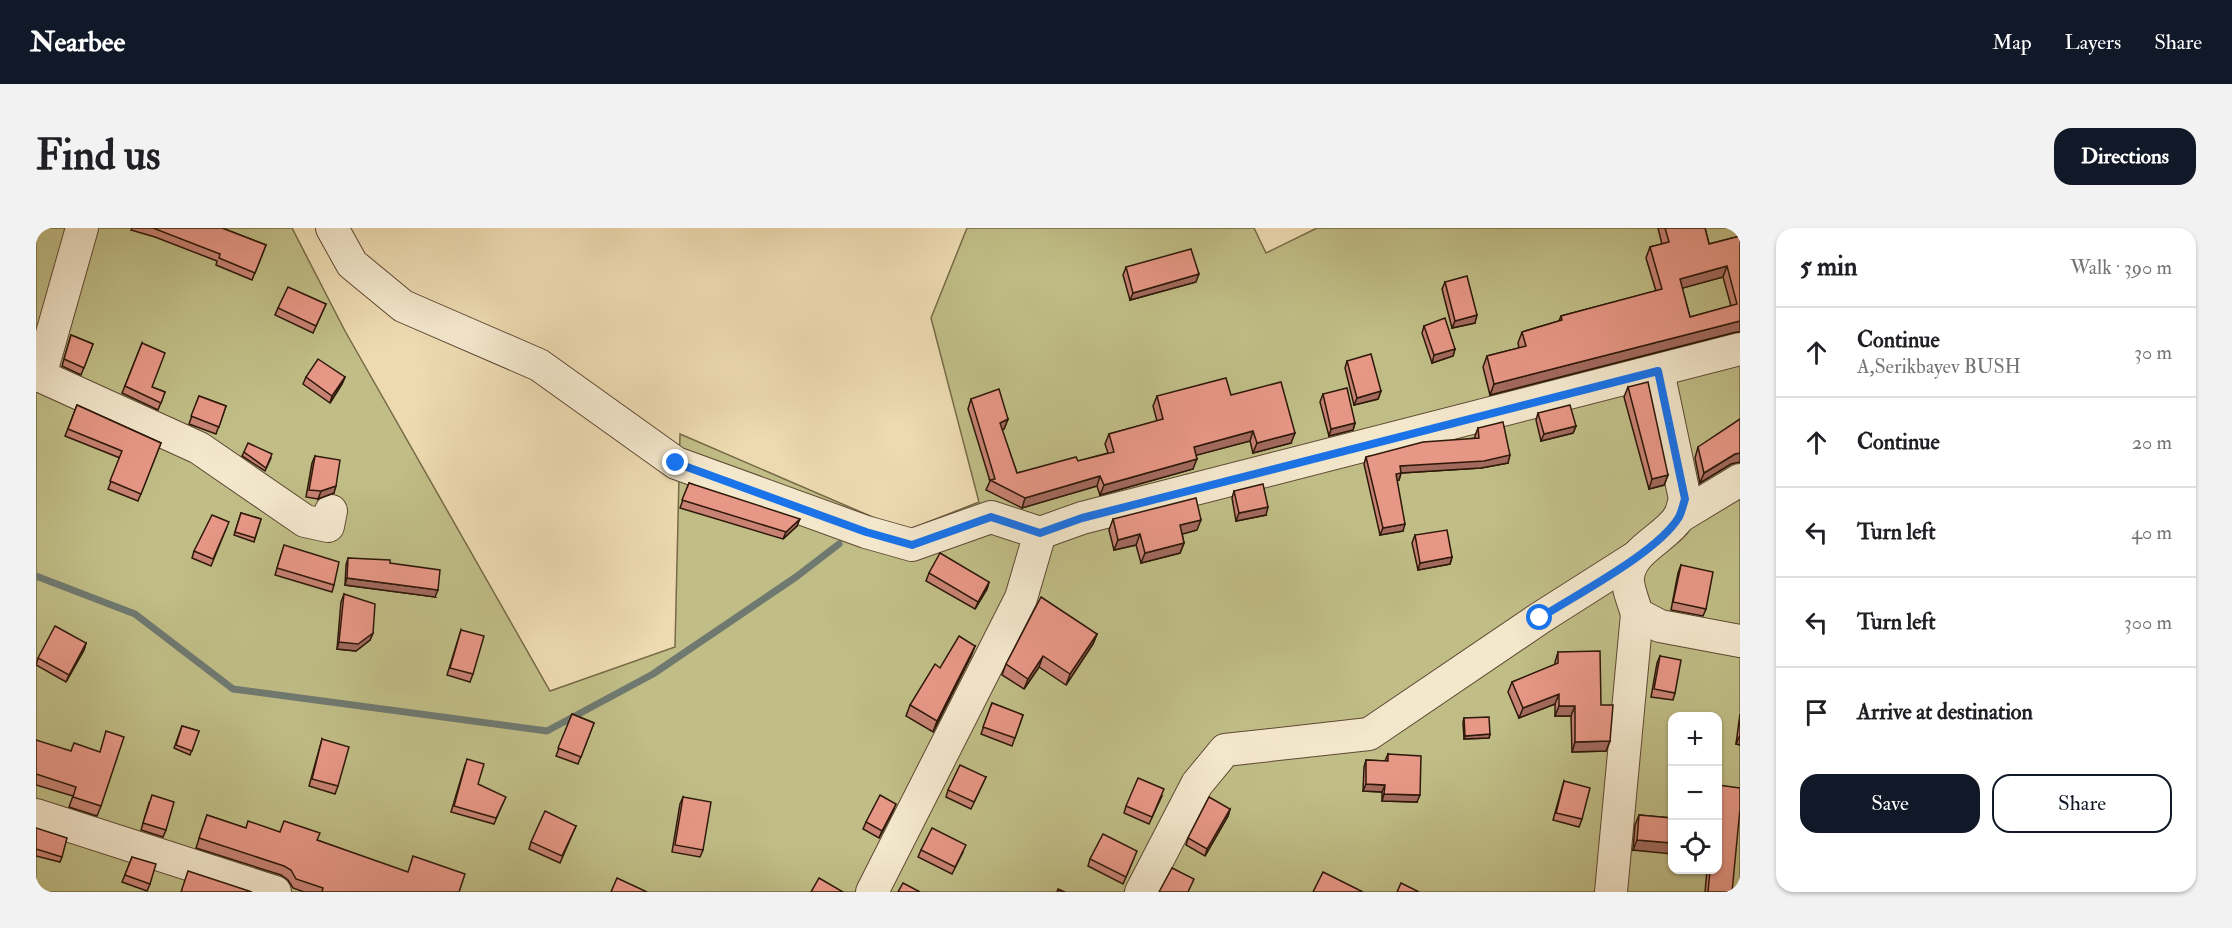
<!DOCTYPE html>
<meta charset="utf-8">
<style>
:root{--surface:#fff;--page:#f2f2f2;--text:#202124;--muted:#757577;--line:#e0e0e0;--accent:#111827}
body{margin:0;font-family:"IM FELL Double Pica",serif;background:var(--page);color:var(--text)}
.controls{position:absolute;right:18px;bottom:18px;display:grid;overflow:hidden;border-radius:12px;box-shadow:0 2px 4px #0004}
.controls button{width:54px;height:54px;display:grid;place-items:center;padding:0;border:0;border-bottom:2px solid var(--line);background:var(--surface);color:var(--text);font:30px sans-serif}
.stop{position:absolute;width:18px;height:18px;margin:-14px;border:4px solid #1a73e8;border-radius:50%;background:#fff}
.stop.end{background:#1a73e8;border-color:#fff;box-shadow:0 2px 6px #0008}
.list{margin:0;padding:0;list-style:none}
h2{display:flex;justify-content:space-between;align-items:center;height:78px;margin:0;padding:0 24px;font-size:26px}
h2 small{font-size:20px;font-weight:400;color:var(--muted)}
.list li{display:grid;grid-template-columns:39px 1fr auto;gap:18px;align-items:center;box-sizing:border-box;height:90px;padding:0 24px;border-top:2px solid var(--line)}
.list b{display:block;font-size:22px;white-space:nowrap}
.list p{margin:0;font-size:20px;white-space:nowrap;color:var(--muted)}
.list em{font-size:20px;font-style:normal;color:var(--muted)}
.actions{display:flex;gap:12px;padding:18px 24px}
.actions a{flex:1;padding:14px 0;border:2px solid var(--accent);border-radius:18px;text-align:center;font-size:21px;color:var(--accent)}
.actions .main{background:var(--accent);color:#fff}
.icon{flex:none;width:33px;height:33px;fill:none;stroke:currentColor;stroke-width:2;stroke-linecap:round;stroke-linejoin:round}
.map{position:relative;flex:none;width:1704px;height:664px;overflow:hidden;border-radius:18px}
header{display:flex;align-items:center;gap:36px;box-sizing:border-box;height:84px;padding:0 30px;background:var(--accent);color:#fff}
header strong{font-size:28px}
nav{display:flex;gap:33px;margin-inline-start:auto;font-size:21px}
.intro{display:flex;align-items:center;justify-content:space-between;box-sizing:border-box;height:144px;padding:0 36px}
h1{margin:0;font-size:42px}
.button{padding:15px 27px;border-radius:18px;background:var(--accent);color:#fff;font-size:21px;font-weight:700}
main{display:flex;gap:36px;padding:0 36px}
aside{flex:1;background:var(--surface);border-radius:18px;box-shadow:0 2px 4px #0004}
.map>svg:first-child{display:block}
.green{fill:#c0bd86;stroke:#776a48;stroke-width:1.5;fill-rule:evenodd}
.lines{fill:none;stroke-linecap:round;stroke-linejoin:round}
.stream{stroke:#6f7970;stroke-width:7}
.minor-casing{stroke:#5e4833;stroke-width:34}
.minor{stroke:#f3e7cc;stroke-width:32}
.wall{fill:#c78273;stroke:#2e1809;stroke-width:1.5;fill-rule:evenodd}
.shaded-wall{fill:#a26a5e;stroke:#2e1809;stroke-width:1.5}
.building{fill:#e79786;stroke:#2e1809;stroke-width:1.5;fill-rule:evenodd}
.route{stroke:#1a73e8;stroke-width:8}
</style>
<header>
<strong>Nearbee</strong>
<nav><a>Map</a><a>Layers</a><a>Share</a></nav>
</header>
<div class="intro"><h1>Find us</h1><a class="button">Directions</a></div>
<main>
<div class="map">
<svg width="1704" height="664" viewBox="0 0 1704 664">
<rect width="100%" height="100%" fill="#eddab1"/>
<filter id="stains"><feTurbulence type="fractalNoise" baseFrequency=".00333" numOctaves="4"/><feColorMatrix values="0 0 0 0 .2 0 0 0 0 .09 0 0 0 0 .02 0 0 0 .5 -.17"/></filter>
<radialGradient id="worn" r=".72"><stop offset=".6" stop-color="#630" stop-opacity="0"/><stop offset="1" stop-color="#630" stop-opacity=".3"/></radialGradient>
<path class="green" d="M0,0H256L309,103L514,463L639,419L644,206L869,303L943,274L895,90L931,0H1218L1230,25L1281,0H1704V664H0ZM1636,488H1682V642H1636Z"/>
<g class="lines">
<path class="stream" d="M0,348L99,386L197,461L511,503L617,446L760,349L803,316"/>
<defs>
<g id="minor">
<path d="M296,0L316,36L367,78L503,137L640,235L830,304L876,317L955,289L1004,305L1046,290L1704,121"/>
<path d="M1622,143L1649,271C1647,277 1646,284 1643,289C1629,311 1595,321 1592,349C1591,360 1598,375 1601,386L1624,398L1704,413"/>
<path d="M0,146L163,220L269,293L292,298L295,283"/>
<path d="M4,148L46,0"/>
<path d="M1643,289L1704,252"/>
<path d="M0,587L239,664"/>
<path d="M836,664L985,370L1004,305"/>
<path d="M1105,664L1161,556L1189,522L1333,506L1504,390L1600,329"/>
<path d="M1575,664L1601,386"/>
</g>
</defs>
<use href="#minor" class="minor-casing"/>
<use href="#minor" class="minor"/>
</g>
<g class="wall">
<path d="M96,0H186L230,17L216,52L180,37L181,33L119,9L95,2Z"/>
<path d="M1622,0H1669L1673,16L1704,8V104H1700L1454,167L1447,139L1451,128L1483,120L1482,115L1486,104L1523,93L1525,88L1620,63L1610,30L1614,19L1626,16ZM1687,49L1695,78L1654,89L1646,60Z"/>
<path d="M1090,39L1160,54L1094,72L1087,47Z"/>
<path d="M1409,54L1439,95L1416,100L1406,61Z"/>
<path d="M290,76L277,105L239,87L242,80Z"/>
<path d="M1388,98L1419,121L1417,128L1396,135L1386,105Z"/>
<path d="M35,107L57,116L45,147L26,138Z"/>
<path d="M106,115L116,159L129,164L122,182L86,165Z"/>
<path d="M1311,133L1345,163L1342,171L1318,177L1309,140Z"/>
<path d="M270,149H309L306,156L294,175L267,156Z"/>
<path d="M1592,159L1632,247L1628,257L1613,261L1588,169Z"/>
<path d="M1287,166L1319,195L1317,202L1293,208L1284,174Z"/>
<path d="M1195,167L1255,215L1217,225L1214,213L1160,227L1157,241L1064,267L1061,258L986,280L950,262L954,253L932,181L935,171L972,191L968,201L966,202L981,245L1042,233L1072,225L1069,216L1073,206L1121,193L1117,178L1121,168Z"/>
<path d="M163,168L190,178L180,206L153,196Z"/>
<path d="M41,177L125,215L102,273L72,261L84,230L29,208Z"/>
<path d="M1502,185L1540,198L1537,205L1505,213L1500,192Z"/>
<path d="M1442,200L1472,235L1445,240L1365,245L1363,252H1361L1367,303L1344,307L1328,236L1330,229L1439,210V208Z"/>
<path d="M1662,219L1695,236L1664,255L1659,230Z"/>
<path d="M208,224L235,230L229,243L206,228Z"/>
<path d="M279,228L298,265L282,271L270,269L276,235Z"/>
<path d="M653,255L761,298L747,311L644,280Z"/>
<path d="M1198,263L1230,287L1200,293L1196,270Z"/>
<path d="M205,285L225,291L218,314L198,307Z"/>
<path d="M1077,291L1161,302L1146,306L1148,315L1144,325L1105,335L1100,317L1078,322L1073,302Z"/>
<path d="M190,301L175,338L156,330L158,323Z"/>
<path d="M1379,307L1416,329L1414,336L1382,342L1376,315Z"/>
<path d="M246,324L298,357L296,364L239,347Z"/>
<path d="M312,330L354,335L399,369L309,357L310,337Z"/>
<path d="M1645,337L1670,381L1667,388L1635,382L1642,345Z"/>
<path d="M893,345L953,354L951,361L939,381L890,353Z"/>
<path d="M308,366L337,405L334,412L320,423L301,421L305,374Z"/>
<path d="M425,402L437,446L434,454L411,447Z"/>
<path d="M1061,406L1057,416L1030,457L1003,439L988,461L966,447L970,436Z"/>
<path d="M50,415L48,422L30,454L0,437L2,430Z"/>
<path d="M939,418L935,428L897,504L870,488L874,477L904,440Z"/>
<path d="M1522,424L1565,477L1574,513L1570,523L1536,524L1535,488H1519V476L1483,490L1472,464L1476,454L1519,437V434Z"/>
<path d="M1624,428L1639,465L1637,472L1615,469L1621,435Z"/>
<path d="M956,475L987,487L976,518L945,506Z"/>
<path d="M536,486L558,495L542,536L520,528Z"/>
<path d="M1704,486V517L1700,516Z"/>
<path d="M1428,490L1454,506L1453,510L1428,511L1427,494Z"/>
<path d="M146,498L163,503L154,527L138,520Z"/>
<path d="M286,511L302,558L299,566L273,558Z"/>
<path d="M0,512L65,578L61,588L33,579L37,568L0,557Z"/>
<path d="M1352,526L1381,574L1346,573V564L1327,563L1328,539L1330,532L1349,533Z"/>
<path d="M429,537L442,556L467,575L458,596L415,584Z"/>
<path d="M950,549L935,581L910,569L912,562Z"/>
<path d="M1528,553L1546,591L1543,599L1517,592Z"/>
<path d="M1126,568L1113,596L1088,585L1090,578Z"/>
<path d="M647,569L667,622L664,629L636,624L644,576Z"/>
<path d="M113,575L130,602L127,609L105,602Z"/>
<path d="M1194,581L1192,588L1169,628L1150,617L1152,610Z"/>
<path d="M857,583L843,610L827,601L830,594Z"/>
<path d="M171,587L209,600L244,604L281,612L423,664H268L257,660L252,652L245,647L160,620Z"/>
<path d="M1603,587L1636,590L1597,622L1599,597Z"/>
<path d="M540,598L524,635L493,621L495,614Z"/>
<path d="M0,600L26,629L24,634L0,628Z"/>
<path d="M885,622L927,624L916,646L882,629Z"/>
<path d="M96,629L114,656L111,663L86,654Z"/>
<path d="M1098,630L1087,656L1052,638L1054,631Z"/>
<path d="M1671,642H1682L1696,664H1669Z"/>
</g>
<g class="shaded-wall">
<path d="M1691,38L1687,49L1640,62L1644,51Z"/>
<path d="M1163,46L1160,54L1094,72L1097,65Z"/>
<path d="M1441,87L1439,95L1416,100L1419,93Z"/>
<path d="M1704,93V104H1700L1454,167L1458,156Z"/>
<path d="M1419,121L1417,128L1396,135L1398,127Z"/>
<path d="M309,149L306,156L294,175L296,168Z"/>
<path d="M1345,163L1342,171L1318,177L1321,170Z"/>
<path d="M972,191L968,201L960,205L964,195Z"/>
<path d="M1319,195L1317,202L1293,208L1295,201Z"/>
<path d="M1540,198L1537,205L1505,213L1508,206Z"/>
<path d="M1217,203L1214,213L1154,229L1158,219Z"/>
<path d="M1259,205L1255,215L1217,225L1221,215Z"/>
<path d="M1704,225V234L1695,236L1664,255L1668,245L1699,226Z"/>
<path d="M1474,227L1472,235L1445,240L1365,245L1363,252L1357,253L1364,238Z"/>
<path d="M1161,231L1157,241L1064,267L1068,257Z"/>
<path d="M1632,247L1628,257L1613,261L1616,251Z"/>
<path d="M1064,248L1061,258L986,280L989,270Z"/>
<path d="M300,258L298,265L282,271L285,263Z"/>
<path d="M1232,279L1230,287L1200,293L1203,285Z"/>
<path d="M764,291L761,298L747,311L750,304Z"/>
<path d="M1165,292L1161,302L1140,308L1144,297Z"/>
<path d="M1369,296L1367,303L1344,307L1347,300Z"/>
<path d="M1104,306L1100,317L1078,322L1082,312Z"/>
<path d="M1148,315L1144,325L1105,335L1109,325Z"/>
<path d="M1416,329L1414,336L1382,342L1384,335Z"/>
<path d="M311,350L402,362L399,369L309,357Z"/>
<path d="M953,354L951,361L939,381L942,374Z"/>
<path d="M337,405L334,412L320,423L301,421L303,414Z"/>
<path d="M1061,406L1057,416L1030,457L1034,446Z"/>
<path d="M50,415L48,422L30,454L33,447Z"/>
<path d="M939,418L935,428L897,504L901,493Z"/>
<path d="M1007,428L1003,439L988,461L992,451Z"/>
<path d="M1523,466L1519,476L1483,490L1487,480Z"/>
<path d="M1523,478H1539L1535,488H1519Z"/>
<path d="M1454,506L1453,510L1428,511L1429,508Z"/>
<path d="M1703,509H1704V517L1700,516Z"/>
<path d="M1574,513L1570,523L1536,524L1539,514Z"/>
<path d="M1330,556L1349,557L1346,564L1327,563Z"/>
<path d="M1348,566L1384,567L1381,574L1346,573Z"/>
<path d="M860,576L857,583L843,610L846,603Z"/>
<path d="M1194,581L1192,588L1169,628L1171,621Z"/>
<path d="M1601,612L1636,615V626L1597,622Z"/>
</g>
<g class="building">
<path d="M117,0H186L230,17L219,45L183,30L184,26Z"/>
<path d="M1629,0H1669L1673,16L1704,8V93L1458,156L1451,128L1490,118L1486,104L1526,92L1525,88L1626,61L1614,19L1633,14ZM1691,38L1701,76L1654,89L1644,51Z"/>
<path d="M1155,21L1163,46L1097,65L1090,39Z"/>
<path d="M1431,48L1441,87L1419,93L1409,54Z"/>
<path d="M252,59L290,76L280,98L242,80Z"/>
<path d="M1409,90L1419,121L1398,127L1388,98Z"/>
<path d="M35,107L57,116L48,140L28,131Z"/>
<path d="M106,115L129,125L116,159L129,164L125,175L89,158Z"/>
<path d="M1335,126L1345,163L1321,170L1311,133Z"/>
<path d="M282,131L309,149L296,168L270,149Z"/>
<path d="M1190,150L1195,167L1245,154L1259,205L1221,215L1217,203L1158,219L1161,231L1068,257L1064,248L989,270L954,252L959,251L935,171L963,161L972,191L964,195L981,245L1040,229L1042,233L1078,224L1073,206L1127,191L1121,168Z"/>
<path d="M1612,154L1632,247L1616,251L1592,159Z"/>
<path d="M1311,160L1319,195L1295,201L1287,166Z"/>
<path d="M163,168L190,178L183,199L155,188Z"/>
<path d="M41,177L125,215L105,266L74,253L86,223L32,201Z"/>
<path d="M1534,177L1540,198L1508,206L1502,185Z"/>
<path d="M1704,191V225L1699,226L1668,245L1662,219Z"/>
<path d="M1467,194L1474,227L1448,233L1364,238L1365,245L1360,246L1369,296L1347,300L1330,229L1387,214L1443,210L1442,200Z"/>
<path d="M212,215L236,226L230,240L208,224Z"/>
<path d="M279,228L304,232L300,258L285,263L273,262Z"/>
<path d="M653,255L764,291L750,304L646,272Z"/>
<path d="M1227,256L1232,279L1203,285L1198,263Z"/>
<path d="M1160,270L1165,292L1144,297L1148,315L1109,325L1104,306L1082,312L1077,291Z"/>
<path d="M205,285L225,291L219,310L199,304Z"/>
<path d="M176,287L193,294L177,331L158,323Z"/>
<path d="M1411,302L1416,329L1384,335L1379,307Z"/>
<path d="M248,317L303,334L298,357L241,340Z"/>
<path d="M904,325L953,354L942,374L893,345Z"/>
<path d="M312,330L354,332V335L404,342L402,362L311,350Z"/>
<path d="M1645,337L1677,344L1670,381L1637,374Z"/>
<path d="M308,366L339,376L337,405L322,416L303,414Z"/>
<path d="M1005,369L1061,406L1034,446L1007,428L992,451L970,436Z"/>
<path d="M19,398L50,415L33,447L2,430Z"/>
<path d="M425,402L448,408L437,446L414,440Z"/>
<path d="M923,408L939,418L901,493L874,477L899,436L904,440Z"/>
<path d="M1564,423L1565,477H1577L1574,513L1539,514V478H1523V466L1487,480L1476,454L1522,435V424Z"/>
<path d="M1624,428L1645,432L1639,465L1618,461Z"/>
<path d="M956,475L987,487L979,510L947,499Z"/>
<path d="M536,486L558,495L545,529L522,520Z"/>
<path d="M1453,489L1454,506L1429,508L1428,490Z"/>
<path d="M146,498L163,503L156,523L140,517Z"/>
<path d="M70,503L88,509L65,578L37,569L40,559L0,546V512L35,523L38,515L64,524Z"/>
<path d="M286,511L313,519L302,558L276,551Z"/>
<path d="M1352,526L1385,528L1384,567L1348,566L1349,557L1330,556V532L1352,533Z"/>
<path d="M431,531L448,536L442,556L470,569L460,590L418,578Z"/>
<path d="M924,537L950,549L938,574L912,562Z"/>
<path d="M1102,550L1128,561L1116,589L1090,578Z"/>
<path d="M1528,553L1554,560L1546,591L1520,585Z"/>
<path d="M1682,557L1704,560V581L1696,664H1672L1674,642H1682Z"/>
<path d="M116,567L138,574L130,602L107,595Z"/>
<path d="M844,567L860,576L846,603L830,594Z"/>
<path d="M647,569L675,574L667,622L639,617Z"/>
<path d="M1173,569L1194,581L1171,621L1152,610Z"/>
<path d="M509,583L540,598L526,628L495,614Z"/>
<path d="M171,587L210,600L212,593L244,604L248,593L284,605L281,612L372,644L377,628L429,646L423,664H286L287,660L260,651L255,642L248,638L163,610Z"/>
<path d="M1603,587L1636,590V615L1601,612Z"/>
<path d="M0,600L31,610L26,629L0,621Z"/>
<path d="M896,600L930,617L919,639L885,622Z"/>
<path d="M1067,606L1101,623L1090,649L1054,631Z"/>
<path d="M96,629L120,636L114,656L89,647Z"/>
<path d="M1136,640L1158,651L1152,664H1123Z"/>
<path d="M152,643L216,664H145Z"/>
<path d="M1287,644L1327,664H1277Z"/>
<path d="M581,650L611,664H575Z"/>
<path d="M783,650L807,664H775Z"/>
<path d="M867,655L884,664H862Z"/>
<path d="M1365,655L1383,664H1361Z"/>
<path d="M1022,661L1029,664H1021Z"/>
</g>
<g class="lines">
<path class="route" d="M640,235L830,304L876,317L955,289L1004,305L1046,290L1622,143L1649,271C1647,277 1646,283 1643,289C1621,325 1541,366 1504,390"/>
</g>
<rect width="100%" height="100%" filter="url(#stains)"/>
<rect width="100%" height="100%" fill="url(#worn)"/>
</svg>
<div class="controls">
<button>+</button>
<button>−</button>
<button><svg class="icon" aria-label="locate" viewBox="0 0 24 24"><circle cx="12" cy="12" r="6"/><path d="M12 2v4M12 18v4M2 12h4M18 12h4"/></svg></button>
</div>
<div class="stop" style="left:1504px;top:390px"></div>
<div class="stop end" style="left:640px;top:235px"></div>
</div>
<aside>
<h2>5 min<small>Walk · 390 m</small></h2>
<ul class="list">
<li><svg class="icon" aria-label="ahead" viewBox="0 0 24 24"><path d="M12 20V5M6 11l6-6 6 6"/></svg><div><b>Continue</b><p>A,Serikbayev BUSH</p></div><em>30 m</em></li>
<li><svg class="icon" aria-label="ahead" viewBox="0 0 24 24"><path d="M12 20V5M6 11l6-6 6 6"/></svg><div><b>Continue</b></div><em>20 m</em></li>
<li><svg class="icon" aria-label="left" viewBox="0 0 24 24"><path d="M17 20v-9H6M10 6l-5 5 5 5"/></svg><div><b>Turn left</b></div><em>40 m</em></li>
<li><svg class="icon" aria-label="left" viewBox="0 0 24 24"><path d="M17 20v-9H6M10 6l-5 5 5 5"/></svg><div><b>Turn left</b></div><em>300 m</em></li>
<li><svg class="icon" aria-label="arrive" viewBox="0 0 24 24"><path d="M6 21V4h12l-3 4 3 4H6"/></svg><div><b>Arrive at destination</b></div></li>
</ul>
<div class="actions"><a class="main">Save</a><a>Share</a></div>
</aside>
</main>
